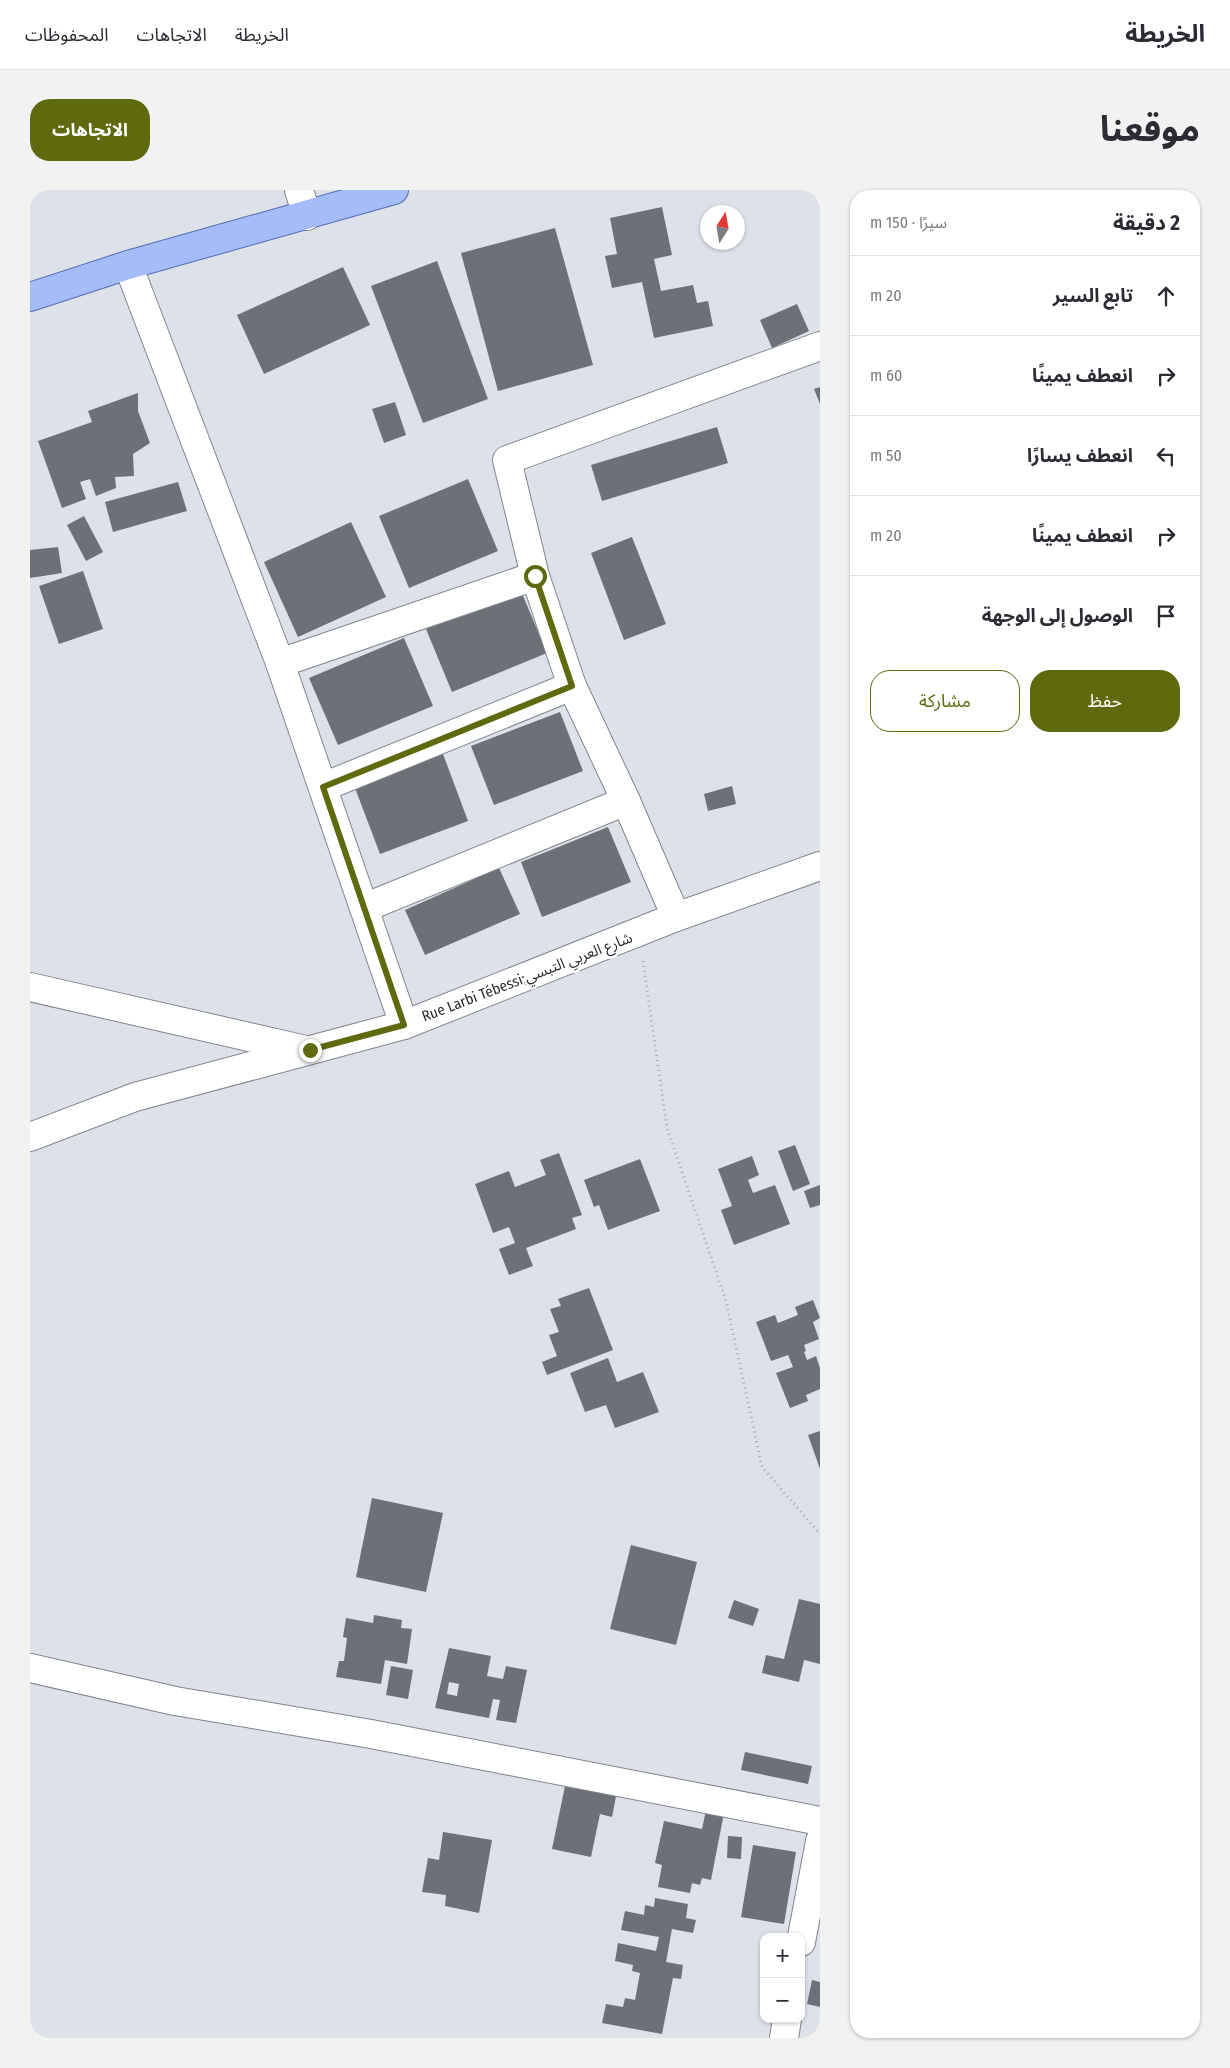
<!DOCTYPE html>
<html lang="ar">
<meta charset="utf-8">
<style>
:root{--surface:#fff;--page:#f2f2f3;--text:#2b2b33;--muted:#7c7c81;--line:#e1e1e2;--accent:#5f690d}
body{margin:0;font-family:"Fira Sans Condensed","Noto Sans Arabic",sans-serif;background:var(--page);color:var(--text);direction:rtl}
.controls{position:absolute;right:15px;bottom:15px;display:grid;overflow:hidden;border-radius:10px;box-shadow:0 1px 4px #0004}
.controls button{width:45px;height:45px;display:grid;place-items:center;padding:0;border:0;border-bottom:1px solid var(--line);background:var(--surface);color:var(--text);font:25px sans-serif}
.compass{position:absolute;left:670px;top:15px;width:45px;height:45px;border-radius:50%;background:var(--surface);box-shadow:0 1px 4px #0004;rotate:11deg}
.stop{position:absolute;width:15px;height:15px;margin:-11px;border:4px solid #5f690d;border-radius:50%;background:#fff}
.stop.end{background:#5f690d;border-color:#fff;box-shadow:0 1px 5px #0008}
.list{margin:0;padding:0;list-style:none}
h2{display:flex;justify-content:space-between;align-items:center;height:65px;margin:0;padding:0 20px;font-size:21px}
h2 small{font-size:16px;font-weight:400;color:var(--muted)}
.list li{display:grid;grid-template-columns:32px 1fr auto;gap:15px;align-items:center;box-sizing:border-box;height:80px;padding:0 20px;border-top:1px solid var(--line)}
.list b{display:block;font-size:19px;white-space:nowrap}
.list em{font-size:16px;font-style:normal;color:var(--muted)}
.actions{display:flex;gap:10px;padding:15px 20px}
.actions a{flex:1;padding:11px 0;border:1px solid var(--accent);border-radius:20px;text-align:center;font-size:18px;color:var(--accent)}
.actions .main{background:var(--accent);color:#fff}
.icon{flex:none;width:28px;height:28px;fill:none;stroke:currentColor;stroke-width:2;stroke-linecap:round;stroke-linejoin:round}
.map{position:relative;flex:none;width:790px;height:1848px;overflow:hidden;direction:ltr;border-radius:20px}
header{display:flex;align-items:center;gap:30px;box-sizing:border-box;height:70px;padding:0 25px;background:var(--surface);border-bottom:1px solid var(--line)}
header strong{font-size:24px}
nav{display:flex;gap:28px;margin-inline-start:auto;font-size:18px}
.intro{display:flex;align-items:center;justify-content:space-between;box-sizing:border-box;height:120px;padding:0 30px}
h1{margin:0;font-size:35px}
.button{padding:12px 22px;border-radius:20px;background:var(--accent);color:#fff;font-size:18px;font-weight:700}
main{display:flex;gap:30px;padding:0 30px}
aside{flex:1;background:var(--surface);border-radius:20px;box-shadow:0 1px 4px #0004}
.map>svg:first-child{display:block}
.building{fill:#6c7077;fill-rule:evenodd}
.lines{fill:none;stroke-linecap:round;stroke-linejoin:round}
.minor-casing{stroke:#82858d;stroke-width:30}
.major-casing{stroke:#526cb0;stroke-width:30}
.path{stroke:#a7aab1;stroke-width:3;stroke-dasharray:1 4;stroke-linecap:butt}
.minor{stroke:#fff;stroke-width:28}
.major{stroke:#a4bcfa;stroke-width:28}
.route{stroke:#5f690d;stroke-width:6}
.labels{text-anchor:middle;stroke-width:5;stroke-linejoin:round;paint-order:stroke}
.street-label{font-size:15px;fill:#2a2c2f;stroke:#fff}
</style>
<header>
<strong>الخريطة</strong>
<nav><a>الخريطة</a><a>الاتجاهات</a><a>المحفوظات</a></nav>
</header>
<div class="intro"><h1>موقعنا</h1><a class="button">الاتجاهات</a></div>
<main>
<aside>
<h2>2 دقيقة<small>سيرًا · 150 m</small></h2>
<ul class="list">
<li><svg class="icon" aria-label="ahead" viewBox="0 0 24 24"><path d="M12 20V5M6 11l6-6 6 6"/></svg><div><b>تابع السير</b></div><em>20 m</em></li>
<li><svg class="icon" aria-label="right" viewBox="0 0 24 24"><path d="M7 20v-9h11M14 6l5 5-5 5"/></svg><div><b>انعطف يمينًا</b></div><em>60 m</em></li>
<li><svg class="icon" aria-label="left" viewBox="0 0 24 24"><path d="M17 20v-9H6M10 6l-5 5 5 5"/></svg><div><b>انعطف يسارًا</b></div><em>50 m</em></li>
<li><svg class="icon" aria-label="right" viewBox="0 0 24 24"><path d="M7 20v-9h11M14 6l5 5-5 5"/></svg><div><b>انعطف يمينًا</b></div><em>20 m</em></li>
<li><svg class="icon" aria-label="arrive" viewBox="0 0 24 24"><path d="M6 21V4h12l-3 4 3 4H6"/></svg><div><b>الوصول إلى الوجهة</b></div></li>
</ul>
<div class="actions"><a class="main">حفظ</a><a>مشاركة</a></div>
</aside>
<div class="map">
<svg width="790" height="1848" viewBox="0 0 790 1848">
<rect width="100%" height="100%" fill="#dde1e9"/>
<g class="building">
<path d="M632,17L642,65L624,69L631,101L663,95L667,113L678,111L683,136L624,148L612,92L582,98L575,66L587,64L580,28Z"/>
<path d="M525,38L563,175L468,201L431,63Z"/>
<path d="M407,71L458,209L393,233L341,96Z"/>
<path d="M313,77L340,135L234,184L207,125Z"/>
<path d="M767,114L779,141L742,158L730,130Z"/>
<path d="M790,197V214L784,199Z"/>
<path d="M108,203V221L120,253L103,264L104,286L85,287L86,298L66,306L60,289L50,292L56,309L32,318L8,251L62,232L58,221Z"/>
<path d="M365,212L376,245L354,253L342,219Z"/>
<path d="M687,237L698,273L572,311L561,275Z"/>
<path d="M438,289L468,361L379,398L349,326Z"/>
<path d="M148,292L157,321L83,342L75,312Z"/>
<path d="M54,326L73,362L56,371L37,335Z"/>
<path d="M321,332L356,407L268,447L234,372Z"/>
<path d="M602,347L636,434L594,450L561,363Z"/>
<path d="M28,357L32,383L0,388V360Z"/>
<path d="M53,381L73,439L29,454L9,396Z"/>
<path d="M491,401L517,463L422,502L396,439Z"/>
<path d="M374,448L403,516L308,555L279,488Z"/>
<path d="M530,522L553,581L464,615L441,556Z"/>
<path d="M413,564L438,631L350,664L325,598Z"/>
<path d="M702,596L706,614L678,621L674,604Z"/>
<path d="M578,637L601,692L512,727L491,672Z"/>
<path d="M469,678L490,724L395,765L375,720Z"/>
<path d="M765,955L780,994L763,1001L748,961Z"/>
<path d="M529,963L552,1025L542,1028L546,1039L496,1058L503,1076L479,1085L469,1059L485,1053L479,1037L463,1043L445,994L479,981L485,997L516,985L510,970Z"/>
<path d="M722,966L729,985L718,990L723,1003L745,995L760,1034L704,1055L691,1020L702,1016L688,979Z"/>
<path d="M610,969L630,1021L578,1040L569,1015L564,1017L554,990Z"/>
<path d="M790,995V1015L780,1018L774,1001Z"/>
<path d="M559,1098L583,1160L517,1185L512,1172L527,1166L519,1145L529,1142L520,1119L531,1116L528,1109Z"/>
<path d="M783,1110L790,1128L783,1132L789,1149L774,1155L776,1161L774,1162L777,1170L786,1166L790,1178V1199L776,1205L778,1211L760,1218L746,1183L763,1177L758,1165L741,1171L726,1132L745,1125L748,1133L768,1125L765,1117Z"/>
<path d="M578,1168L587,1192L613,1182L629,1222L585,1238L576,1215L555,1222L540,1183Z"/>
<path d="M790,1241V1279L778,1245Z"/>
<path d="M342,1308L413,1323L396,1402L326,1387Z"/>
<path d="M601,1355L667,1372L646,1455L580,1439Z"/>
<path d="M769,1409L790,1414V1474L774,1470L769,1492L732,1483L736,1465L754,1469Z"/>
<path d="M704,1410L729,1419L723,1436L698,1428Z"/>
<path d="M344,1425L372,1430L371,1438L382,1439L377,1474L355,1470L351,1494L306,1487L309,1471H314L317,1448L313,1447L316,1428L343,1433Z"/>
<path d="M419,1458L461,1466L457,1486L473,1489L476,1476L497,1480L486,1533L466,1530L470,1510L463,1509L459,1528L405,1518ZM419,1492L429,1494L427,1506L417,1504Z"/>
<path d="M361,1476L383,1480L378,1509L356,1505Z"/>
<path d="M715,1562L782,1576L778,1594L711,1580Z"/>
<path d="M536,1591L587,1601L582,1627L570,1624L561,1667L522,1659Z"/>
<path d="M676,1620L694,1623L681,1690L672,1688L670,1695L662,1693L660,1703L628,1697L632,1675L625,1673L634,1631L672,1639Z"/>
<path d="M413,1642L462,1650L449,1723L415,1716L416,1705L392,1702L398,1668L409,1670Z"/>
<path d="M698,1646L712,1647L711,1669L697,1668Z"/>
<path d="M723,1655L766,1662L754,1734L711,1727Z"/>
<path d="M625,1708L658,1714L656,1728L666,1730L663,1743L642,1739L636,1772L653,1775L651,1789L643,1788L632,1844L572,1833L576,1814L593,1817L595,1808L605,1810L610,1783L602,1781L603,1775L585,1771L588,1753L626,1761L629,1747L591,1740L595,1721L614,1725L615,1715L624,1717Z"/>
<path d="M782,1790L790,1792V1817L777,1814Z"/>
</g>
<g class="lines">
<defs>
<g id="minor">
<path d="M269,0L277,26"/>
<path d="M98,75L250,473L374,835"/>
<path d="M250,473L505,386"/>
<path d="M293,597L542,496"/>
<path d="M334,718L596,611"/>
<path d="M646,727L596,611L542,496L505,386L477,270L790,156"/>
<path d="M0,797L276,860"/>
<path d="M0,947L105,907L374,835L646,727L790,676"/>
<path d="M0,1478L145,1511L341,1544L790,1631"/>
<path d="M771,1752L790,1651"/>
<path d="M754,1848L757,1829"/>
</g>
<path id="major" d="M0,107L98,75L364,0"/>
</defs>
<use href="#minor" class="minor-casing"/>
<use href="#major" class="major-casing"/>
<path class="path" d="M613,771L637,938L696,1111L732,1277L790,1344"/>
<use href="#minor" class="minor"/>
<use href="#major" class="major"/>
</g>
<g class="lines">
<path class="route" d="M280,860L374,835L293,597L542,496L505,386"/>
</g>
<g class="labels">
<g class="street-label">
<text transform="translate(497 787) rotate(-21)" y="5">Rue Larbi Tébessi;شارع العربي التبسي</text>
</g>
</g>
</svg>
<div class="controls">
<button>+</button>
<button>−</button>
</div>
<svg class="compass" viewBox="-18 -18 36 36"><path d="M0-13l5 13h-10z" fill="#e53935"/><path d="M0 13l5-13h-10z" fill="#7c7c81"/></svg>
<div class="stop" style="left:505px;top:386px"></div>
<div class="stop end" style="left:280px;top:860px"></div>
</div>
</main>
